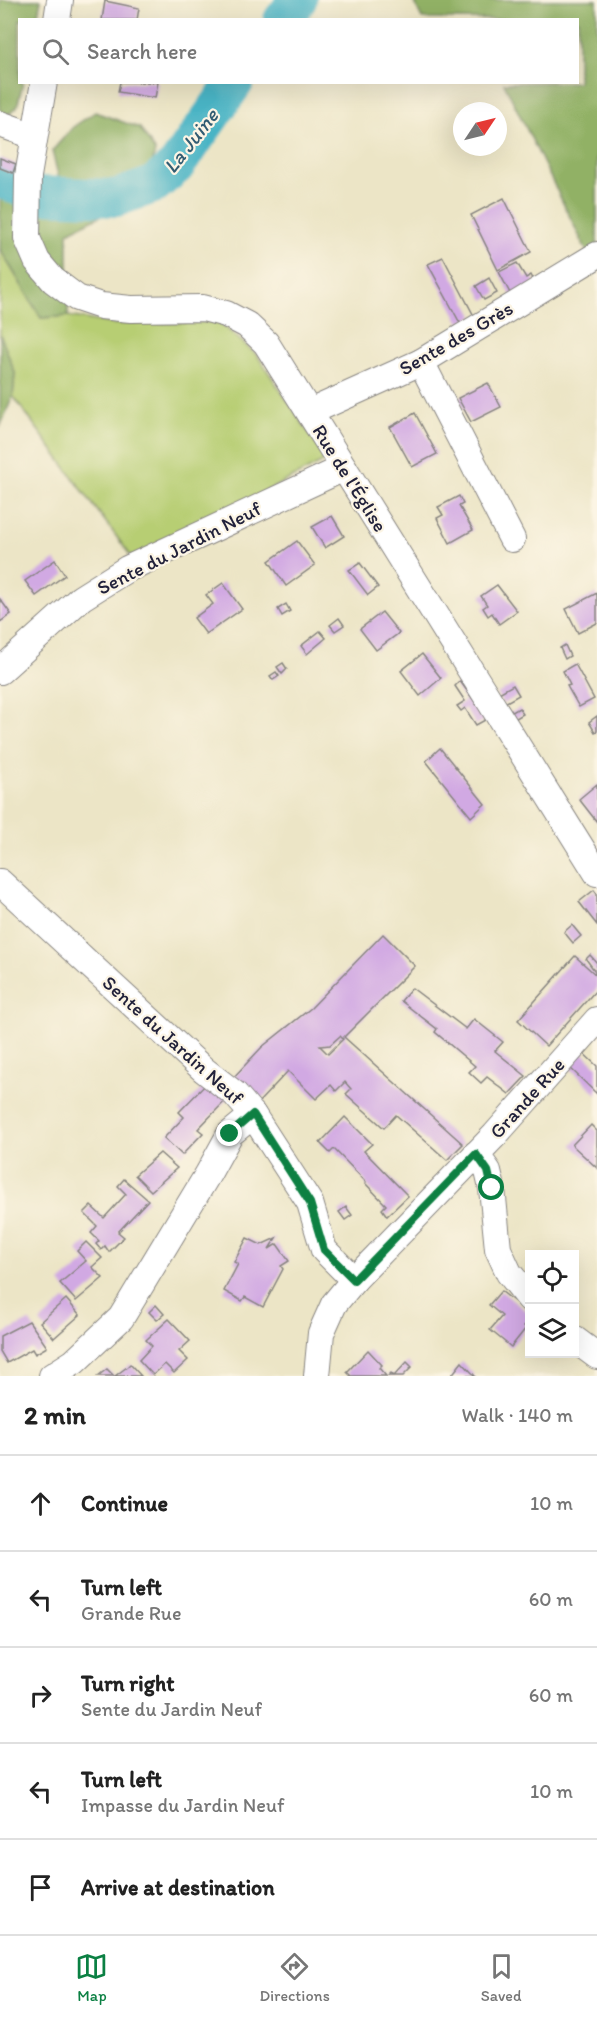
<!DOCTYPE html>
<meta charset="utf-8">
<style>
:root{--surface:#fff;--page:#f2f2f2;--text:#222;--muted:#767676;--line:#e0e0e0;--accent:#0b8043}
body{margin:0;font-family:Itim,sans-serif;background:var(--page);color:var(--text)}
.controls{position:absolute;right:18px;bottom:18px;display:grid;overflow:hidden;border-radius:0px;box-shadow:0 6px 24px #0002}
.controls button{width:54px;height:54px;display:grid;place-items:center;padding:0;border:0;border-bottom:2px solid var(--line);background:var(--surface);color:var(--text);font:30px sans-serif}
.compass{position:absolute;left:453px;top:102px;width:54px;height:54px;border-radius:50%;background:var(--surface);box-shadow:0 6px 24px #0002;rotate:55deg}
.stop{position:absolute;width:18px;height:18px;margin:-14px;border:4px solid #0b8043;border-radius:50%;background:#fff}
.stop.end{background:#0b8043;border-color:#fff;box-shadow:0 2px 6px #0008}
.list{margin:0;padding:0;list-style:none}
h2{display:flex;justify-content:space-between;align-items:center;height:78px;margin:0;padding:0 24px;font-size:26px}
h2 small{font-size:20px;font-weight:400;color:var(--muted)}
.list li{display:grid;grid-template-columns:39px 1fr auto;gap:18px;align-items:center;box-sizing:border-box;height:96px;padding:0 24px;border-top:2px solid var(--line)}
.list b{display:block;font-size:22px;white-space:nowrap}
.list p{margin:0;font-size:20px;white-space:nowrap;color:var(--muted)}
.list em{font-size:20px;font-style:normal;color:var(--muted)}
.icon{flex:none;width:33px;height:33px;fill:none;stroke:currentColor;stroke-width:2;stroke-linecap:round;stroke-linejoin:round}
.map{position:relative;flex:none;width:597px;height:1376px;overflow:hidden}
.search{position:absolute;background:var(--surface);box-shadow:0 6px 24px #0002;left:18px;right:18px;top:18px;height:66px;display:flex;align-items:center;gap:15px;box-sizing:border-box;padding:0 21px;border-radius:0px;color:var(--muted);font-size:22px}
.sheet{height:558px;background:var(--surface)}
nav{display:flex;justify-content:space-around;align-items:center;box-sizing:border-box;height:84px;border-top:2px solid var(--line);background:var(--surface);font-size:16px;color:var(--muted)}
nav a{display:grid;justify-items:center;gap:3px}
nav .on{color:var(--accent)}
.map>svg:first-child{display:block}
.green{fill:#b7ce73;stroke:#6c7857;stroke-width:1.5}
.forest{fill:#91b165;stroke:#5a6a50;stroke-width:1.5}
.lines{fill:none;stroke-linecap:round;stroke-linejoin:round}
.river{stroke:#48b4c5;stroke-width:38}
.building{fill:#d1a9e3;fill-rule:evenodd}
.minor-casing{stroke:#878480;stroke-width:28}
.minor{stroke:#fff;stroke-width:26}
.route{stroke:#0b8043;stroke-width:8}
.labels{text-anchor:middle;stroke-width:4.5;stroke-linejoin:round;paint-order:stroke}
.street-label{font-size:20px;fill:#22223b;stroke:#fcf5e5}
.water-label{font-size:21px;font-style:italic;fill:#315c72;stroke:#fcf5e5}
</style>
<div class="map">
<svg width="597" height="1376" viewBox="0 0 597 1376">
<rect width="100%" height="100%" fill="#fcf5e5"/>
<filter id="ink" filterUnits="userSpaceOnUse"><feTurbulence type="fractalNoise" baseFrequency=".0167" numOctaves="2"/><feDisplacementMap in="SourceGraphic" scale="12" xChannelSelector="R" yChannelSelector="G"/><feConvolveMatrix kernelMatrix="1 2 1 2 8 2 1 2 1" color-interpolation-filters="sRGB"/></filter>
<filter id="wash" filterUnits="userSpaceOnUse"><feTurbulence type="fractalNoise" baseFrequency=".008" numOctaves="4" result="noise"/><feDisplacementMap in="SourceGraphic" scale="24" xChannelSelector="R" yChannelSelector="G"/><feGaussianBlur stdDeviation="1.35" result="paint"/><feColorMatrix in="noise" values="0 0 0 0 0 0 0 0 0 0 0 0 0 0 0 0 0 1.4 0 .05"/><feComposite in="paint" operator="in"/></filter>
<g filter="url(#wash)">
<rect width="100%" height="100%" fill="#ece5c6"/>
<path class="green" d="M0,249L41,318L68,316L113,324L219,322L257,355L327,460L133,559L13,396L15,373L0,334Z"/>
<g class="forest">
<path d="M0,0H41L37,19L20,20V82L23,83L17,107L4,118L0,117Z"/>
<path d="M414,0H597V272L504,83L578,82V20L422,19Z"/>
<path d="M95,112L140,128L155,151L146,193L68,232V316L41,318L0,249V185L10,189L5,199L51,209L59,179L52,151L73,127Z"/>
<path d="M0,334L15,373L13,396L0,427Z"/>
</g>
<g class="lines">
<g class="river">
<path d="M282,20L298,0"/>
<path d="M0,179L38,195L116,198L153,185L176,166L235,82"/>
</g>
</g>
<g id="blocks">
<g class="building">
<path d="M105,1L139,8L137,20H102Z"/>
<path d="M120,82H158L155,98L118,92Z"/>
<path d="M0,158L16,164L13,173L0,168Z"/>
<path d="M504,198L531,252L498,270L471,215Z"/>
<path d="M443,257L474,316L460,323L428,264Z"/>
<path d="M517,263L526,278L531,275L535,283L512,297L499,272Z"/>
<path d="M489,278L497,293L484,300L476,286Z"/>
<path d="M488,383L501,407L471,422L458,398Z"/>
<path d="M415,413L437,454L412,467L390,427Z"/>
<path d="M459,496L463,504L459,506L473,530L450,543L437,518L443,515L438,507Z"/>
<path d="M332,516L344,536L325,548L312,527Z"/>
<path d="M297,541L315,565L286,586L269,561Z"/>
<path d="M55,560L65,575L36,596L25,581Z"/>
<path d="M360,563L378,587L368,595L349,570Z"/>
<path d="M223,583L242,609L206,634L194,618L213,604L206,595Z"/>
<path d="M497,585L517,611L499,624L492,613L488,616L483,608L487,605L481,596Z"/>
<path d="M597,593V623L578,633L566,609Z"/>
<path d="M0,599L11,614L0,622Z"/>
<path d="M286,604L290,611L282,616L278,609Z"/>
<path d="M382,612L399,633L376,650L360,629Z"/>
<path d="M339,618L344,625L335,631L330,625Z"/>
<path d="M320,631L326,638L307,654L301,646Z"/>
<path d="M565,645L570,656L565,659L560,648Z"/>
<path d="M422,654L441,678L420,696L401,671Z"/>
<path d="M283,663L287,669L282,674L277,667Z"/>
<path d="M575,664L594,699L579,707L567,686L570,685L563,671Z"/>
<path d="M276,672L279,676L273,680L270,676Z"/>
<path d="M460,681L487,719L476,725L465,708L461,711L457,706L465,701L455,686Z"/>
<path d="M513,685L519,695L503,704L497,694Z"/>
<path d="M519,708L523,714L513,720L509,714Z"/>
<path d="M597,716V731L595,732L589,722Z"/>
<path d="M440,748L485,804L471,817L426,761Z"/>
<path d="M597,784V822L579,799Z"/>
<path d="M594,890L597,894V925L579,902Z"/>
<path d="M572,925L581,936L573,943L564,932Z"/>
<path d="M383,934L415,966L344,1037L463,1144L447,1160L396,1115L384,1128L346,1094L351,1089L345,1082L336,1091L331,1085L316,1099L288,1071L258,1103L232,1079L262,1047L311,1008ZM340,1036L343,1039L328,1054L320,1046L330,1045Z"/>
<path d="M590,955L597,963V974L586,959Z"/>
<path d="M575,956L597,976V989L546,1046L518,1020Z"/>
<path d="M412,988L466,1029L474,1019L503,1042L495,1051L526,1076L509,1094L487,1077L481,1083L469,1072L475,1066L435,1032L437,1029L401,1001Z"/>
<path d="M579,1049L597,1066V1094L566,1064Z"/>
<path d="M210,1080L228,1098L198,1129L203,1133L182,1155L164,1138L184,1117L179,1112Z"/>
<path d="M345,1117L372,1144L364,1151L408,1196L387,1216L382,1209L386,1205L365,1183L366,1182L334,1149L330,1153L320,1143Z"/>
<path d="M591,1125L597,1131V1168L572,1145Z"/>
<path d="M160,1153L177,1168L151,1191L135,1175Z"/>
<path d="M124,1179L148,1200L118,1232L124,1237L109,1252L105,1246L101,1250L96,1244L99,1241L91,1233L97,1226L84,1213L91,1206L104,1218L126,1194L118,1186Z"/>
<path d="M346,1207L352,1215L345,1220L339,1212Z"/>
<path d="M247,1238L261,1245L276,1238L269,1249L277,1244L289,1261L281,1266L283,1269L263,1307L245,1297L242,1301L224,1291L238,1264L234,1262Z"/>
<path d="M86,1242L102,1258L92,1267L103,1278L76,1301L60,1283L86,1261L77,1251Z"/>
<path d="M501,1291L530,1314V1320L524,1326L526,1328L511,1347L490,1330L502,1316L489,1305Z"/>
<path d="M66,1299L80,1315L54,1338L40,1322Z"/>
<path d="M156,1305L164,1314L157,1320L149,1312Z"/>
<path d="M169,1319L190,1341L179,1351L188,1360L174,1373L165,1364L153,1375L139,1360L152,1346L146,1340Z"/>
<path d="M29,1321L47,1347L35,1354L32,1349L7,1363L0,1351V1336Z"/>
<path d="M368,1350L382,1365L379,1368L386,1376H351L347,1372Z"/>
<path d="M407,1362L412,1367L403,1376H388L391,1373L394,1376Z"/>
<path d="M462,1362L475,1376H451Z"/>
<path d="M130,1364L141,1376H115L127,1367Z"/>
<path d="M107,1369L114,1376H98Z"/>
</g>
</g>
</g>
<g filter="url(#ink)">
<use href="#blocks" fill-opacity="0" stroke="#878480" stroke-width="1.5"/>
<g class="lines">
<defs>
<g id="minor">
<path d="M57,20L60,0"/>
<path d="M44,82L28,176L27,238L37,261L53,280L77,298L101,306L131,309L203,308L226,314L247,325L266,343L597,873"/>
<path d="M0,124L34,136"/>
<path d="M421,362L512,539"/>
<path d="M310,412L421,362L597,255"/>
<path d="M0,671L81,598L127,569L344,468"/>
<path d="M0,882L204,1070L235,1094L253,1115L310,1203L324,1250L354,1280"/>
<path d="M476,1154L488,1171L492,1188L498,1249L509,1273L530,1299"/>
<path d="M574,1339L597,1356"/>
<path d="M52,1376L74,1362L121,1318L208,1174L230,1134L253,1115"/>
<path d="M317,1376L321,1333L334,1304L354,1280L495,1135L597,1020"/>
</g>
</defs>
<use href="#minor" class="minor-casing"/>
<use href="#minor" class="minor"/>
</g>
</g>
<g class="lines" filter="url(#ink)">
<path class="route" d="M230,1134L253,1114L310,1203L324,1250L354,1280L476,1154L488,1171L492,1188"/>
</g>
<g class="labels">
<g class="street-label">
<text transform="translate(456 338) rotate(-30)" y="7">Sente des Grès</text>
<text transform="translate(350 478) rotate(58)" y="7">Rue de l'Église</text>
<text transform="translate(179 548) rotate(-27)" y="7">Sente du Jardin Neuf</text>
<text transform="translate(173 1040) rotate(42)" y="7">Sente du Jardin Neuf</text>
<text transform="translate(527 1098) rotate(-48)" y="7">Grande Rue</text>
</g>
<g class="water-label">
<text transform="translate(191 141) rotate(-52)" y="7">La Juine</text>
</g>
</g>
</svg>
<div class="controls">
<button><svg class="icon" aria-label="locate" viewBox="0 0 24 24"><circle cx="12" cy="12" r="6"/><path d="M12 2v4M12 18v4M2 12h4M18 12h4"/></svg></button>
<button><svg class="icon" aria-label="layers" viewBox="0 0 24 24"><path d="M12 4l9 5-9 5-9-5zM3 14l9 5 9-5"/></svg></button>
</div>
<svg class="compass" viewBox="-18 -18 36 36"><path d="M0-13l5 13h-10z" fill="#e53935"/><path d="M0 13l5-13h-10z" fill="#767676"/></svg>
<div class="stop" style="left:492px;top:1188px"></div>
<div class="stop end" style="left:230px;top:1134px"></div>
<div class="search"><svg class="icon" aria-label="search" viewBox="0 0 24 24"><circle cx="10" cy="10" r="6"/><path d="M15 15l6 6"/></svg>Search here</div>
</div>
<section class="sheet">
<h2>2 min<small>Walk · 140 m</small></h2>
<ul class="list">
<li><svg class="icon" aria-label="ahead" viewBox="0 0 24 24"><path d="M12 20V5M6 11l6-6 6 6"/></svg><div><b>Continue</b></div><em>10 m</em></li>
<li><svg class="icon" aria-label="left" viewBox="0 0 24 24"><path d="M17 20v-9H6M10 6l-5 5 5 5"/></svg><div><b>Turn left</b><p>Grande Rue</p></div><em>60 m</em></li>
<li><svg class="icon" aria-label="right" viewBox="0 0 24 24"><path d="M7 20v-9h11M14 6l5 5-5 5"/></svg><div><b>Turn right</b><p>Sente du Jardin Neuf</p></div><em>60 m</em></li>
<li><svg class="icon" aria-label="left" viewBox="0 0 24 24"><path d="M17 20v-9H6M10 6l-5 5 5 5"/></svg><div><b>Turn left</b><p>Impasse du Jardin Neuf</p></div><em>10 m</em></li>
<li><svg class="icon" aria-label="arrive" viewBox="0 0 24 24"><path d="M6 21V4h12l-3 4 3 4H6"/></svg><div><b>Arrive at destination</b></div></li>
</ul>
</section>
<nav>
<a class="on"><svg class="icon" aria-label="map" viewBox="0 0 24 24"><path d="M3 6l6-2 6 2 6-2v14l-6 2-6-2-6 2zM9 4v14M15 6v14"/></svg>Map</a>
<a><svg class="icon" aria-label="directions" viewBox="0 0 24 24"><path d="M12 3l9 9-9 9-9-9zM9 14v-3h6M13 9l2 2-2 2"/></svg>Directions</a>
<a><svg class="icon" aria-label="saved" viewBox="0 0 24 24"><path d="M7 4h10v16l-5-4-5 4z"/></svg>Saved</a>
</nav>
